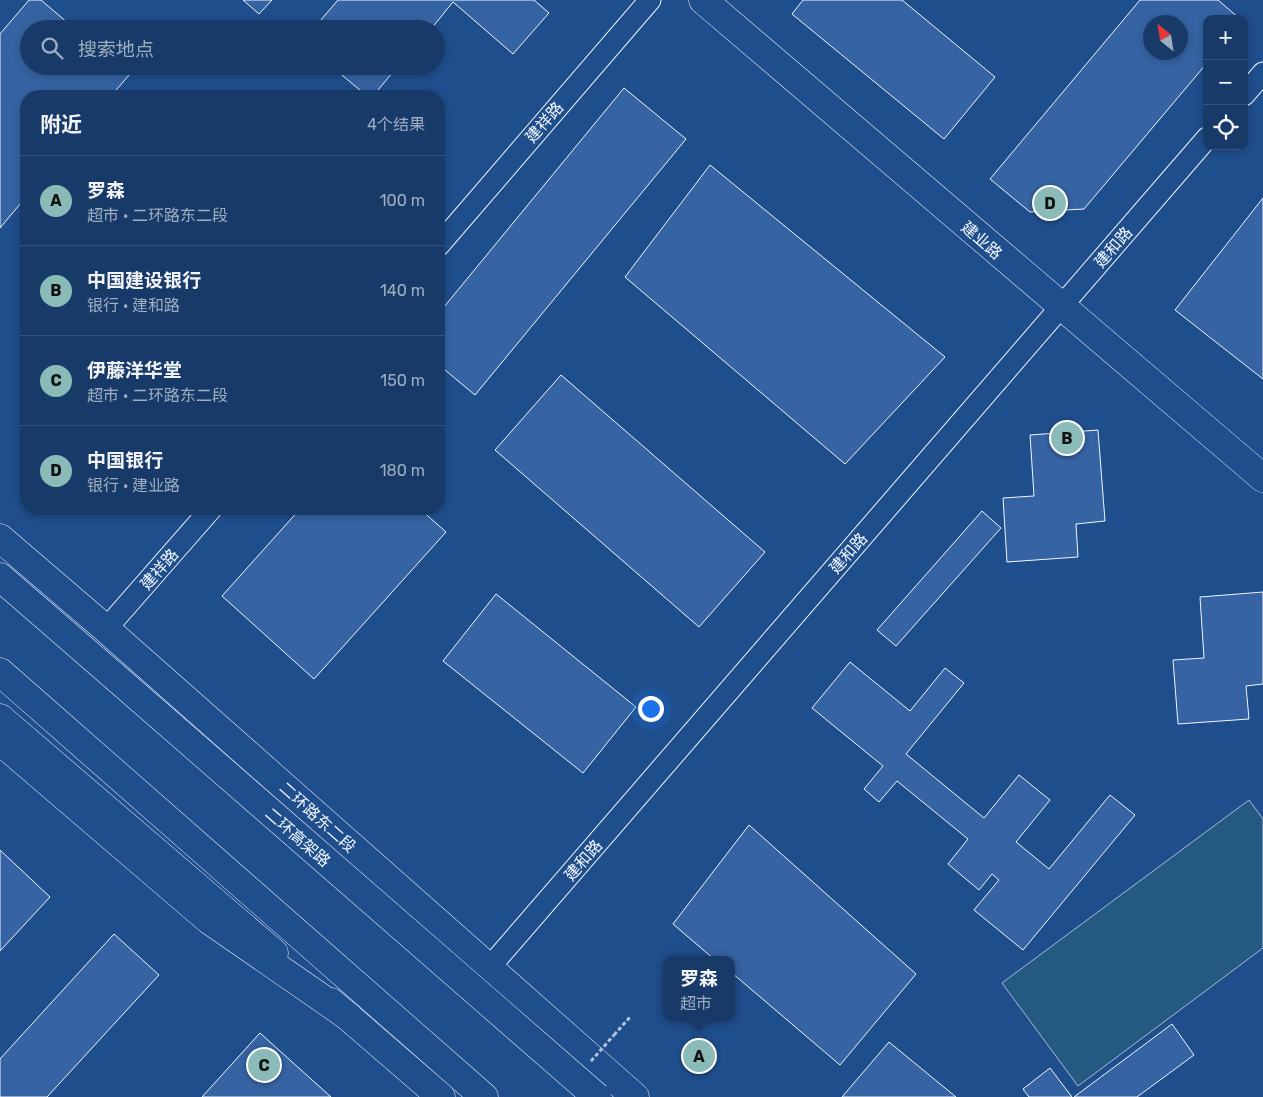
<!DOCTYPE html>
<html lang="zh">
<meta charset="utf-8">
<style>
:root{--surface:#173a69;--page:#244571;--text:#f1f3f6;--muted:#9eadc0;--line:#36547d;--accent:#8bbbb9}
body{margin:0;font-family:Rubik,"Noto Sans SC",sans-serif;background:var(--page);color:var(--text)}
.controls{position:absolute;right:15px;top:15px;display:grid;overflow:hidden;border-radius:10px;box-shadow:0 2px 8px #0003}
.controls button{width:45px;height:45px;display:grid;place-items:center;padding:0;border:0;border-bottom:1px solid var(--line);background:var(--surface);color:var(--text);font:25px sans-serif}
.compass{position:absolute;left:1143px;top:15px;width:45px;height:45px;border-radius:50%;background:var(--surface);box-shadow:0 2px 8px #0003;rotate:330deg}
.you{position:absolute;left:650px;top:708px;width:18px;height:18px;margin:-12px;border:4px solid #fff;border-radius:50%;background:#1a73e8;box-shadow:0 0 0 8px #1a73e833}
.badge{display:grid;place-items:center;width:32px;height:32px;border-radius:50%;background:var(--accent);color:#111;font-size:16px;font-weight:700}
.pin{position:absolute;translate:-50% -50%;border:2px solid #fff;box-shadow:0 1px 5px #0006}
.popup{position:absolute;left:663px;top:956px;width:72px;height:65px;box-sizing:border-box;display:grid;place-content:center;border-radius:10px;background:var(--surface);filter:drop-shadow(0 1px 4px #0005);font-size:16px;white-space:nowrap;color:var(--muted)}
.popup b{font-size:19px;color:var(--text)}
.popup::after{content:'';position:absolute;left:50%;top:100%;margin-left:-10px;border:10px solid transparent;border-top-color:var(--surface)}
.list{margin:0;padding:0;list-style:none}
h2{display:flex;justify-content:space-between;align-items:center;height:65px;margin:0;padding:0 20px;font-size:21px}
h2 small{font-size:16px;font-weight:400;color:var(--muted)}
.list li{display:grid;grid-template-columns:32px 1fr auto;gap:15px;align-items:center;box-sizing:border-box;height:90px;padding:0 20px;border-top:1px solid var(--line)}
.list b{display:block;font-size:19px;white-space:nowrap}
.list p{margin:0;font-size:16px;white-space:nowrap;color:var(--muted)}
.list em{font-size:16px;font-style:normal;color:var(--muted)}
.icon{flex:none;width:28px;height:28px;fill:none;stroke:currentColor;stroke-width:2;stroke-linecap:round;stroke-linejoin:round}
.map{position:relative;flex:none;width:1263px;height:1097px;overflow:hidden}
.search{position:absolute;background:var(--surface);box-shadow:0 2px 8px #0003;left:20px;top:20px;width:425px;height:55px;display:flex;align-items:center;gap:12px;box-sizing:border-box;padding:0 18px;border-radius:28px;color:var(--muted);font-size:19px}
.panel{position:absolute;background:var(--surface);box-shadow:0 2px 8px #0003;left:20px;top:90px;width:425px;height:425px;border-radius:20px}
.map>svg:first-child{display:block}
.green{fill:#245a82;stroke:#a8bbd7}
.building{fill:#3563a3;stroke:#f2f6ff;fill-rule:evenodd}
.lines{fill:none;stroke-linecap:round;stroke-linejoin:round}
.street-casing{stroke:#f2f6ff;stroke-width:23}
.secondary-casing{stroke:#f2f6ff;stroke-width:29}
.highway-casing{stroke:#f2f6ff;stroke-width:29}
.path{stroke:#b3c4dc;stroke-width:3;stroke-dasharray:4 2.5;stroke-linecap:butt}
.street{stroke:#1f4e8c;stroke-width:21}
.secondary{stroke:#1f4e8c;stroke-width:28}
.highway{stroke:#1f4e8c;stroke-width:28}
.highway-bridge-casing{stroke:#f2f6ff;stroke-width:29;stroke-linecap:butt}
.path-bridge{stroke:#b3c4dc;stroke-width:3;stroke-dasharray:4 2.5;stroke-linecap:butt}
.highway-bridge{stroke:#1f4e8c;stroke-width:28}
.labels{text-anchor:middle;stroke-width:4;stroke-linejoin:round;paint-order:stroke}
.street-label{font-size:16px;fill:#f2f6ff;stroke:#1f4e8c}
</style>
<div class="map">
<svg width="1263" height="1097" viewBox="0 0 1263 1097">
<rect width="100%" height="100%" fill="#1f4e8c"/>
<path class="green" d="M1249,800L1263,819V948L1078,1086L1002,983Z"/>
<g class="building">
<path d="M29,0H41L75,29H29V66H120L130,74L111,96H26V197L0,228V34Z"/>
<path d="M243,0H272L259,14Z"/>
<path d="M338,0H534L549,13L513,54L453,2L431,29H313Z"/>
<path d="M803,0H902L995,77L944,139L792,14Z"/>
<path d="M1140,0H1218L1240,19H1207V63L1084,209L1030,212L990,179ZM1150,22H1180V52H1150Z"/>
<path d="M331,66H398L373,96H367Z"/>
<path d="M624,88L686,139L475,395L439,365V313Z"/>
<path d="M710,165L945,357L845,464L625,277Z"/>
<path d="M1263,198V379L1175,310Z"/>
<path d="M561,375L765,552L699,627L495,450Z"/>
<path d="M1098,430L1105,521L1076,524L1078,557L1007,562L1003,498L1034,496L1030,435Z"/>
<path d="M300,509H420L446,532L314,679L222,596Z"/>
<path d="M982,511L1001,528L896,646L877,630Z"/>
<path d="M1263,592V684L1246,686L1249,719L1178,724L1173,660L1204,658L1200,597Z"/>
<path d="M496,594L636,707L583,773L443,661Z"/>
<path d="M850,662L910,711L945,668L964,683L906,754L984,818L1019,775L1050,800L1016,842L1049,869L1110,795L1135,815L1023,950L974,910L999,880L992,874L979,890L948,864L968,839L897,781L879,802L864,789L883,766L812,708Z"/>
<path d="M749,825L916,974L840,1065L732,973V960H715L673,924Z"/>
<path d="M0,850L50,897L0,951Z"/>
<path d="M114,934L159,975L47,1097H0V1059Z"/>
<path d="M1172,1024L1194,1055L1137,1097H1074Z"/>
<path d="M260,1033L331,1097H202Z"/>
<path d="M889,1042L956,1097H842Z"/>
<path d="M1050,1068L1072,1097H1029L1023,1089Z"/>
</g>
<g class="lines">
<defs>
<g id="street">
<path d="M1244,95L1263,73"/>
<path d="M439,245L650,0"/>
<path d="M106,629L211,509"/>
<path d="M489,968L1207,138"/>
</g>
<g id="secondary">
<path d="M703,0L1263,478"/>
<path d="M0,538L106,629L635,1097"/>
<path d="M0,718L274,953"/>
<path d="M331,1002L441,1097"/>
</g>
<g id="highway">
<path d="M0,577L114,676"/>
<path d="M0,672L484,1097"/>
<path d="M0,741L209,920L349,1017"/>
</g>
</defs>
<use href="#street" class="street-casing"/>
<use href="#secondary" class="secondary-casing"/>
<use href="#highway" class="highway-casing"/>
<path class="path" d="M614,1035L631,1016"/>
<use href="#street" class="street"/>
<use href="#secondary" class="secondary"/>
<use href="#highway" class="highway"/>
<defs>
<path id="highway-bridge" d="M114,676L597,1097"/>
</defs>
<use href="#highway-bridge" class="highway-bridge-casing"/>
<path class="path-bridge" d="M591,1061L614,1035"/>
<use href="#highway-bridge" class="highway-bridge"/>
</g>
<g class="labels">
<g class="street-label">
<text transform="translate(544 122) rotate(-49)" y="6">建祥路</text>
<text transform="translate(982 240) rotate(41)" y="6">建业路</text>
<text transform="translate(1113 247) rotate(-49)" y="6">建和路</text>
<text transform="translate(848 553) rotate(-49)" y="6">建和路</text>
<text transform="translate(159 569) rotate(-49)" y="6">建祥路</text>
<text transform="translate(318 817) rotate(42)" y="6">二环路东二段</text>
<text transform="translate(298 837) rotate(41)" y="6">二环高架路</text>
<text transform="translate(583 860) rotate(-49)" y="6">建和路</text>
</g>
</g>
</svg>
<div class="controls">
<button>+</button>
<button>−</button>
<button><svg class="icon" aria-label="locate" viewBox="0 0 24 24"><circle cx="12" cy="12" r="6"/><path d="M12 2v4M12 18v4M2 12h4M18 12h4"/></svg></button>
</div>
<svg class="compass" viewBox="-18 -18 36 36"><path d="M0-13l5 13h-10z" fill="#e53935"/><path d="M0 13l5-13h-10z" fill="#9eadc0"/></svg>
<div class="you"></div>
<div class="pin badge" style="left:699px;top:1056px">A</div>
<div class="popup"><b>罗森</b>超市</div>
<div class="pin badge" style="left:1067px;top:438px">B</div>
<div class="pin badge" style="left:264px;top:1065px">C</div>
<div class="pin badge" style="left:1050px;top:203px">D</div>
<div class="search"><svg class="icon" aria-label="search" viewBox="0 0 24 24"><circle cx="10" cy="10" r="6"/><path d="M15 15l6 6"/></svg>搜索地点</div>
<section class="panel">
<h2>附近<small>4个结果</small></h2>
<ul class="list">
<li><span class="badge">A</span><div><b>罗森</b><p>超市 · 二环路东二段</p></div><em>100 m</em></li>
<li><span class="badge">B</span><div><b>中国建设银行</b><p>银行 · 建和路</p></div><em>140 m</em></li>
<li><span class="badge">C</span><div><b>伊藤洋华堂</b><p>超市 · 二环路东二段</p></div><em>150 m</em></li>
<li><span class="badge">D</span><div><b>中国银行</b><p>银行 · 建业路</p></div><em>180 m</em></li>
</ul>
</section>
</div>
